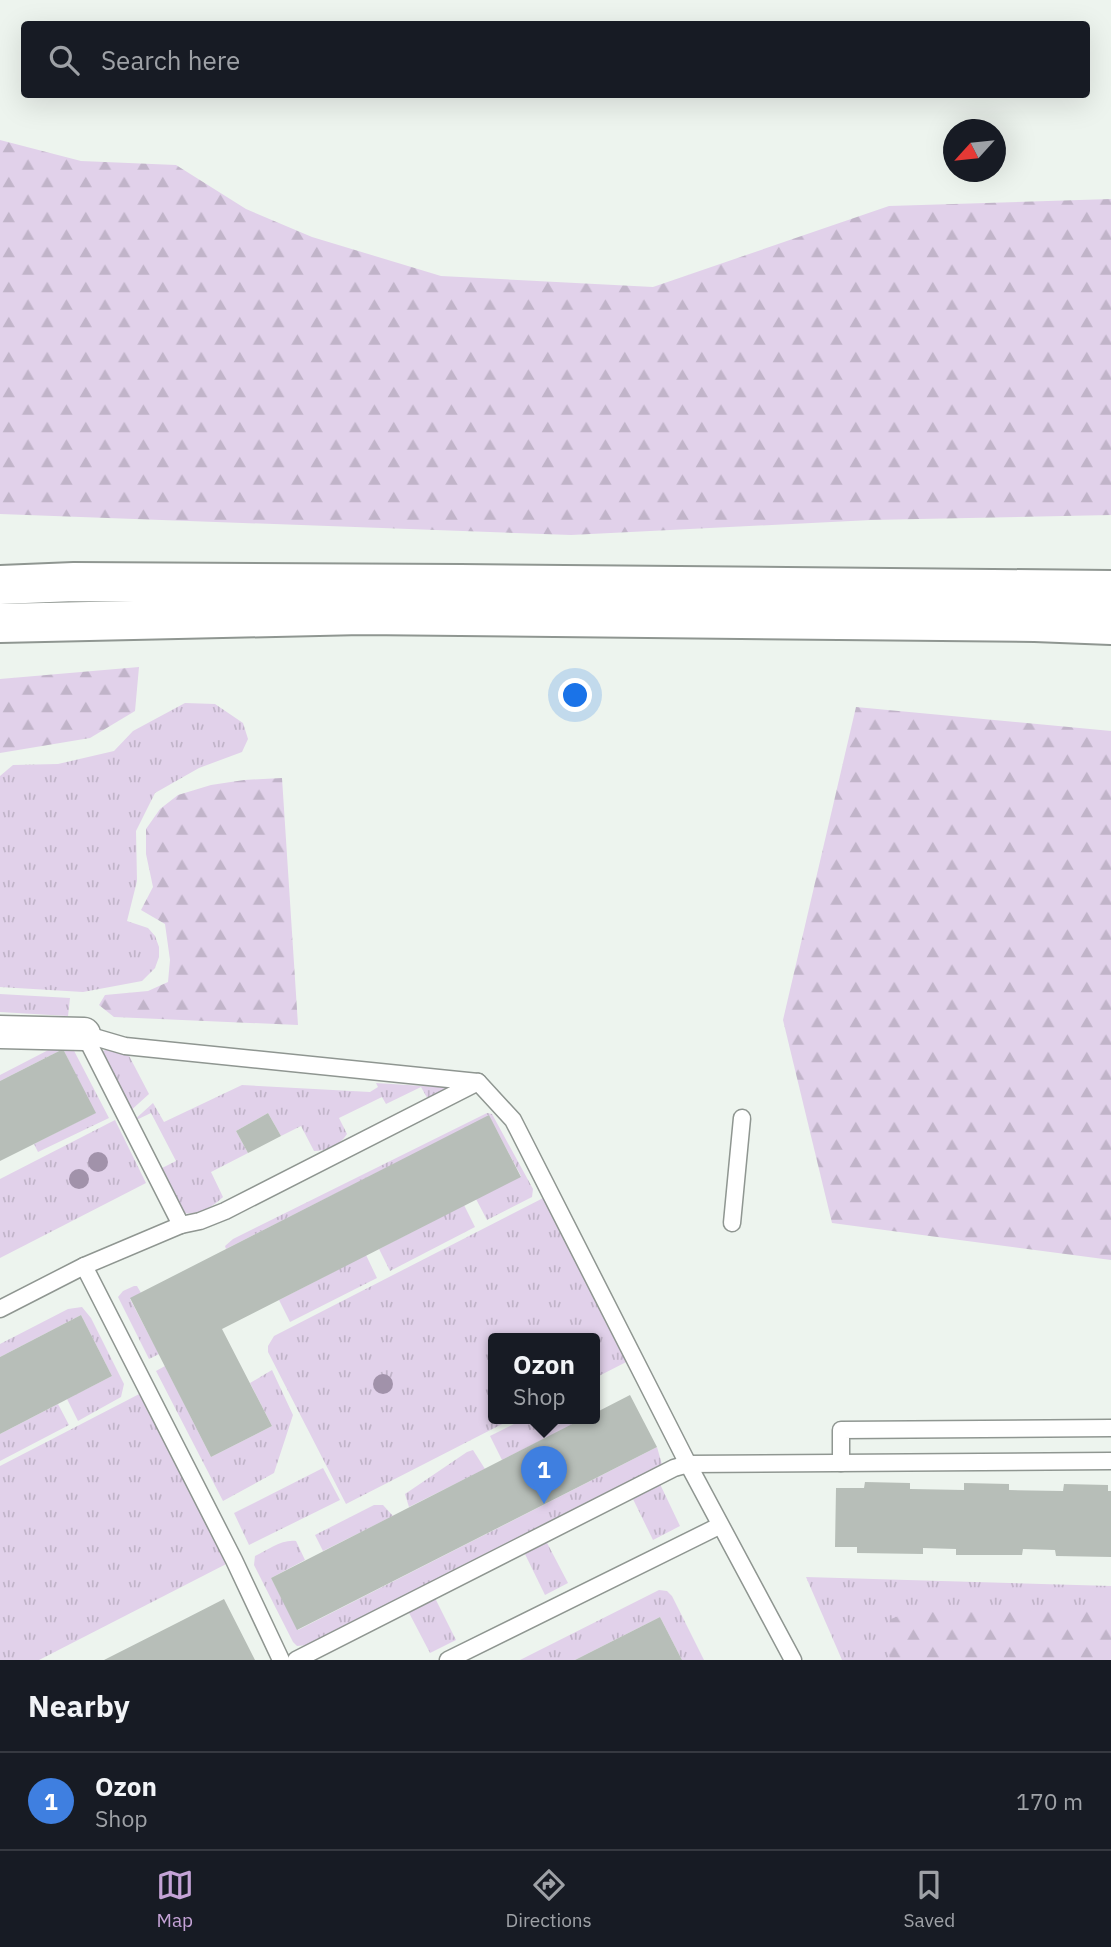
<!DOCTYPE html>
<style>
:root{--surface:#171b24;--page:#242831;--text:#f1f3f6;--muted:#9ea1a6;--line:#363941;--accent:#c5a3d7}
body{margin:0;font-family:"IBM Plex Sans",sans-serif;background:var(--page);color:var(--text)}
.compass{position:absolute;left:943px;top:119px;width:63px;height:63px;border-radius:50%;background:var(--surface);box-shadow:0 7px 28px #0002;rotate:243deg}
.you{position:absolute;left:576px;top:696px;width:24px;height:24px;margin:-18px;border:5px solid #fff;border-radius:50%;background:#1a73e8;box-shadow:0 0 0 10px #1a73e833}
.badge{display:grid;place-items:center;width:46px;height:46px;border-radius:50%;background:var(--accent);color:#fff;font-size:23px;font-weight:700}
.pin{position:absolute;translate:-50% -58px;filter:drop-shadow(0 2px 4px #0008)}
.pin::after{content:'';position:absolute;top:37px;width:24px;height:21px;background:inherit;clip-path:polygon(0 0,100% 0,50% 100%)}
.popup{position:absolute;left:488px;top:1333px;width:112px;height:91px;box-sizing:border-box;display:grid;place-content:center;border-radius:7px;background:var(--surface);filter:drop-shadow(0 2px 5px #0005);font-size:23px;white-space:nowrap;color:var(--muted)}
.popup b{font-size:26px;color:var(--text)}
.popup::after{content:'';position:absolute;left:50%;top:100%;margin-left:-14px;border:14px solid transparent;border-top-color:var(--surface)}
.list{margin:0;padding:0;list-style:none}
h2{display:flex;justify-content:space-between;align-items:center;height:91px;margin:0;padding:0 28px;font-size:30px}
h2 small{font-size:23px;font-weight:400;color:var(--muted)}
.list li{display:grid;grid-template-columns:46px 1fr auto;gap:21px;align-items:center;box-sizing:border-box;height:98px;padding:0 28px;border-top:2px solid var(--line)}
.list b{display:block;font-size:26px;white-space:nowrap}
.list p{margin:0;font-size:23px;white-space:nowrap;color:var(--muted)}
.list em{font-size:23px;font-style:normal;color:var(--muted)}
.icon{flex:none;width:38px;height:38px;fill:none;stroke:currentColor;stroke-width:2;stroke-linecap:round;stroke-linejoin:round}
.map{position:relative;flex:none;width:1111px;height:1660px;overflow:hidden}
.search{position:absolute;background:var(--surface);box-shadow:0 7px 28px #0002;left:21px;right:21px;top:21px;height:77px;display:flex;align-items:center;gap:18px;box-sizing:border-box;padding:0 24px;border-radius:7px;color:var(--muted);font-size:26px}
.sheet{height:189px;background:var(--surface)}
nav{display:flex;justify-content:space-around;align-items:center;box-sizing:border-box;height:98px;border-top:2px solid var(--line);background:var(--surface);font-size:19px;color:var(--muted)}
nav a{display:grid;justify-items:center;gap:4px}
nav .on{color:var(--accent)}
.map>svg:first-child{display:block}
.grass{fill:url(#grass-tufts)}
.forest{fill:url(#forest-firs)}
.building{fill:#b7beb8}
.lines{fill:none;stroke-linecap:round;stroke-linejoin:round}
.service-casing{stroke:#8f9691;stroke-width:19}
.minor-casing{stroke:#8f9691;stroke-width:35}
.secondary-casing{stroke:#8f9691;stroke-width:42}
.service{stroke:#fff;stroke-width:16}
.minor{stroke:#fff;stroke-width:32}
.secondary{stroke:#fff;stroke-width:38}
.tree{fill:#a192aa}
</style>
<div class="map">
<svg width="1111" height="1660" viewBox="0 0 1111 1660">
<defs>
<pattern id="grass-tufts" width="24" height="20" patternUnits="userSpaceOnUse" patternTransform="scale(1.75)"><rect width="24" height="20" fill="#e1d1ea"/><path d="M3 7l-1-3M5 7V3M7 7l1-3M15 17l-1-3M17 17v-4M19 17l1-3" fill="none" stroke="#c1b4c9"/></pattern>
<pattern id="forest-firs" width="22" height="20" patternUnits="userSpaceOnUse" patternTransform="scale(1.75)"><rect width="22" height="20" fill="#e1d1ea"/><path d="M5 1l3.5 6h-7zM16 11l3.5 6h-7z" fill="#c1b4c9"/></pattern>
</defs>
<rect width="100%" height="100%" fill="#edf4ee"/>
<g class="grass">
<path d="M185,703L215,704L243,723L248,739L242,752L199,768L155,793L136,831L137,881L127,921L148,928L155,936L159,947V957L155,968L142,981L83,992L0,987V776L13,765L58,764L114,751L133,731Z"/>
<path d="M0,994L70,998L68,1016L0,1012Z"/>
<path d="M70,1043L109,1118L38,1152L34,1144L95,1113L63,1049L0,1081V1075L60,1044Z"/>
<path d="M105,1050H126L149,1094L128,1113L100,1053Z"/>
<path d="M376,1083L454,1088L429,1101L421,1087L386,1104L382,1097L339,1118L347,1134C340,1145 327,1151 314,1151L301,1126L281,1136L268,1113L236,1131L248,1153L211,1172L223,1197C210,1209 199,1215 181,1213L158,1170L176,1161L151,1113L132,1122L153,1103L164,1122L242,1085L370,1092L378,1087Z"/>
<path d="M487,1113L492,1114L533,1189L532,1197L487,1220L476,1199L521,1176L489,1116L226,1249L225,1246L233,1239Z"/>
<path d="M115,1120L146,1183L0,1258V1179Z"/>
<path d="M551,1194L634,1358L595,1378V1338H493V1418H514L346,1504L268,1352V1346L274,1336Z"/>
<path d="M464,1205L475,1227L390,1271L379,1249Z"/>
<path d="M366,1255L377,1278L290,1322L279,1300Z"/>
<path d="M134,1286H137L141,1293L130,1299L159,1354L149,1359L118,1297L123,1291Z"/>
<path d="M82,1307L91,1318L124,1384L121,1397L78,1421L67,1399L112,1376L81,1315L0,1357V1344L68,1309Z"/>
<path d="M165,1366L211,1457L272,1426L250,1383L272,1370L293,1415L274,1473L223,1501L156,1371Z"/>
<path d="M147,1390L234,1560L39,1660H0V1466Z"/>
<path d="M58,1404L69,1425L0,1461V1434Z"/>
<path d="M526,1418H575L577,1422L502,1460L490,1436Z"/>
<path d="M657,1447L663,1468L308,1645L297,1646L293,1642L254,1565L255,1556C268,1550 282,1539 296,1541L305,1560L271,1578L298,1630Z"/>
<path d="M473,1450L485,1469L409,1507L405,1494L467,1452Z"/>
<path d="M323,1468L340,1500L249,1545L234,1513Z"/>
<path d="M659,1482L680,1526L653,1540L631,1495Z"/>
<path d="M374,1505H383L393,1516L323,1551L315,1535Z"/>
<path d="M545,1539L568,1583L545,1595L523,1550Z"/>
<path d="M806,1577L1111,1586V1660H842Z"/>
<path d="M659,1590L667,1591L672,1596L704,1660H682L660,1617L575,1660H520Z"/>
<path d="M434,1596L456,1640L430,1653L407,1609Z"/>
</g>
<g class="forest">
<path d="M0,140L81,161L176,165L246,209L312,237L441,276L653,287L889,206L1111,199V515L871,520L571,535L0,514Z"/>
<path d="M139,667L135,711L90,738L0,753V679Z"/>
<path d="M856,707L1111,731V1260L832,1223L783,1020Z"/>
<path d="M282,778L298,1025L114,1017L99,1005L105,995L148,991L168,982L170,960L165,924L141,910L153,887L146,854V829L160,809L178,795L211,785L244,780Z"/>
<path d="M1102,1611L1111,1614V1660H890L886,1631L891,1619L909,1612Z"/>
</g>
<g class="building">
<path d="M63,1049L96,1113L0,1161V1081Z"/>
<path d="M268,1113L281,1136L248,1153L236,1131Z"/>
<path d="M489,1115L521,1177L222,1329L272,1426L211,1457L130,1298Z"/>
<path d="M81,1315L112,1376L0,1434V1357Z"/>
<path d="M630,1395L657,1447L297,1630L271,1578L584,1418H595V1413Z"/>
<path d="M865,1482L910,1483V1489L964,1490V1483L1009,1484V1490L1063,1491L1064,1484L1108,1485V1491H1111V1557L1056,1556L1055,1550L1023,1549L1022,1555H956V1549L923,1548V1554L857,1553V1547H835L836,1488H864Z"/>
<path d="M224,1599L255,1660H104L179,1622Z"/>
<path d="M660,1617L682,1660H575Z"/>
</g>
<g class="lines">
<defs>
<g id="service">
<path d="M84,1034L181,1225L200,1221L225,1211L478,1082L513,1120L688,1464L1111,1461"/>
<path d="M84,1034L125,1046L478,1082"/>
<path d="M732,1223L742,1118"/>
<path d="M84,1266L181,1225"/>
<path d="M0,1309L84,1266L234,1560L281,1660"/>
<path d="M841,1463V1430L1111,1428"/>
<path d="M296,1660L674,1468L688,1464L793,1660"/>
<path d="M448,1660L719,1526"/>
</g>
<path id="minor" d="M0,1032L84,1034"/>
<g id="secondary">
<path d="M0,585L74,582L460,584L1111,590"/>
<path d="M0,623L362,615L1035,622L1111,625"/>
</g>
</defs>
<use href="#service" class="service-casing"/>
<use href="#minor" class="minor-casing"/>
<use href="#secondary" class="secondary-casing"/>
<use href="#service" class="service"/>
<use href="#minor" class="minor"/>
<use href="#secondary" class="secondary"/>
</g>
<g class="tree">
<circle cx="98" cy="1162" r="10"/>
<circle cx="79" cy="1179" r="10"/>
<circle cx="383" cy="1384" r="10"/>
</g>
</svg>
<svg class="compass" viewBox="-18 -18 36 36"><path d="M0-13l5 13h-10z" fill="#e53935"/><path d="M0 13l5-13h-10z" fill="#9ea1a6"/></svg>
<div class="you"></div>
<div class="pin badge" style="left:544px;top:1504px;background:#3f7fe0">1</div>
<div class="popup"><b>Ozon</b>Shop</div>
<div class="search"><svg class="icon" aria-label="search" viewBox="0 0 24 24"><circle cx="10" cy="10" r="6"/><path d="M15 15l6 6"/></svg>Search here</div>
</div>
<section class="sheet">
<h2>Nearby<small></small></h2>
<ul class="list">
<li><span class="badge" style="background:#3f7fe0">1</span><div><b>Ozon</b><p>Shop</p></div><em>170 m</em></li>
</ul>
</section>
<nav>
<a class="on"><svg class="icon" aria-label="map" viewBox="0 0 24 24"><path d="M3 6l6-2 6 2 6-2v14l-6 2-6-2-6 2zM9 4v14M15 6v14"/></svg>Map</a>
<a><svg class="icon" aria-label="directions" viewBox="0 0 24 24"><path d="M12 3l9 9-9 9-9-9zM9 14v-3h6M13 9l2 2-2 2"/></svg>Directions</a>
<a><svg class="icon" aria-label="saved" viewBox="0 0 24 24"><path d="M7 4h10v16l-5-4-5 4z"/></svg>Saved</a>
</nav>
